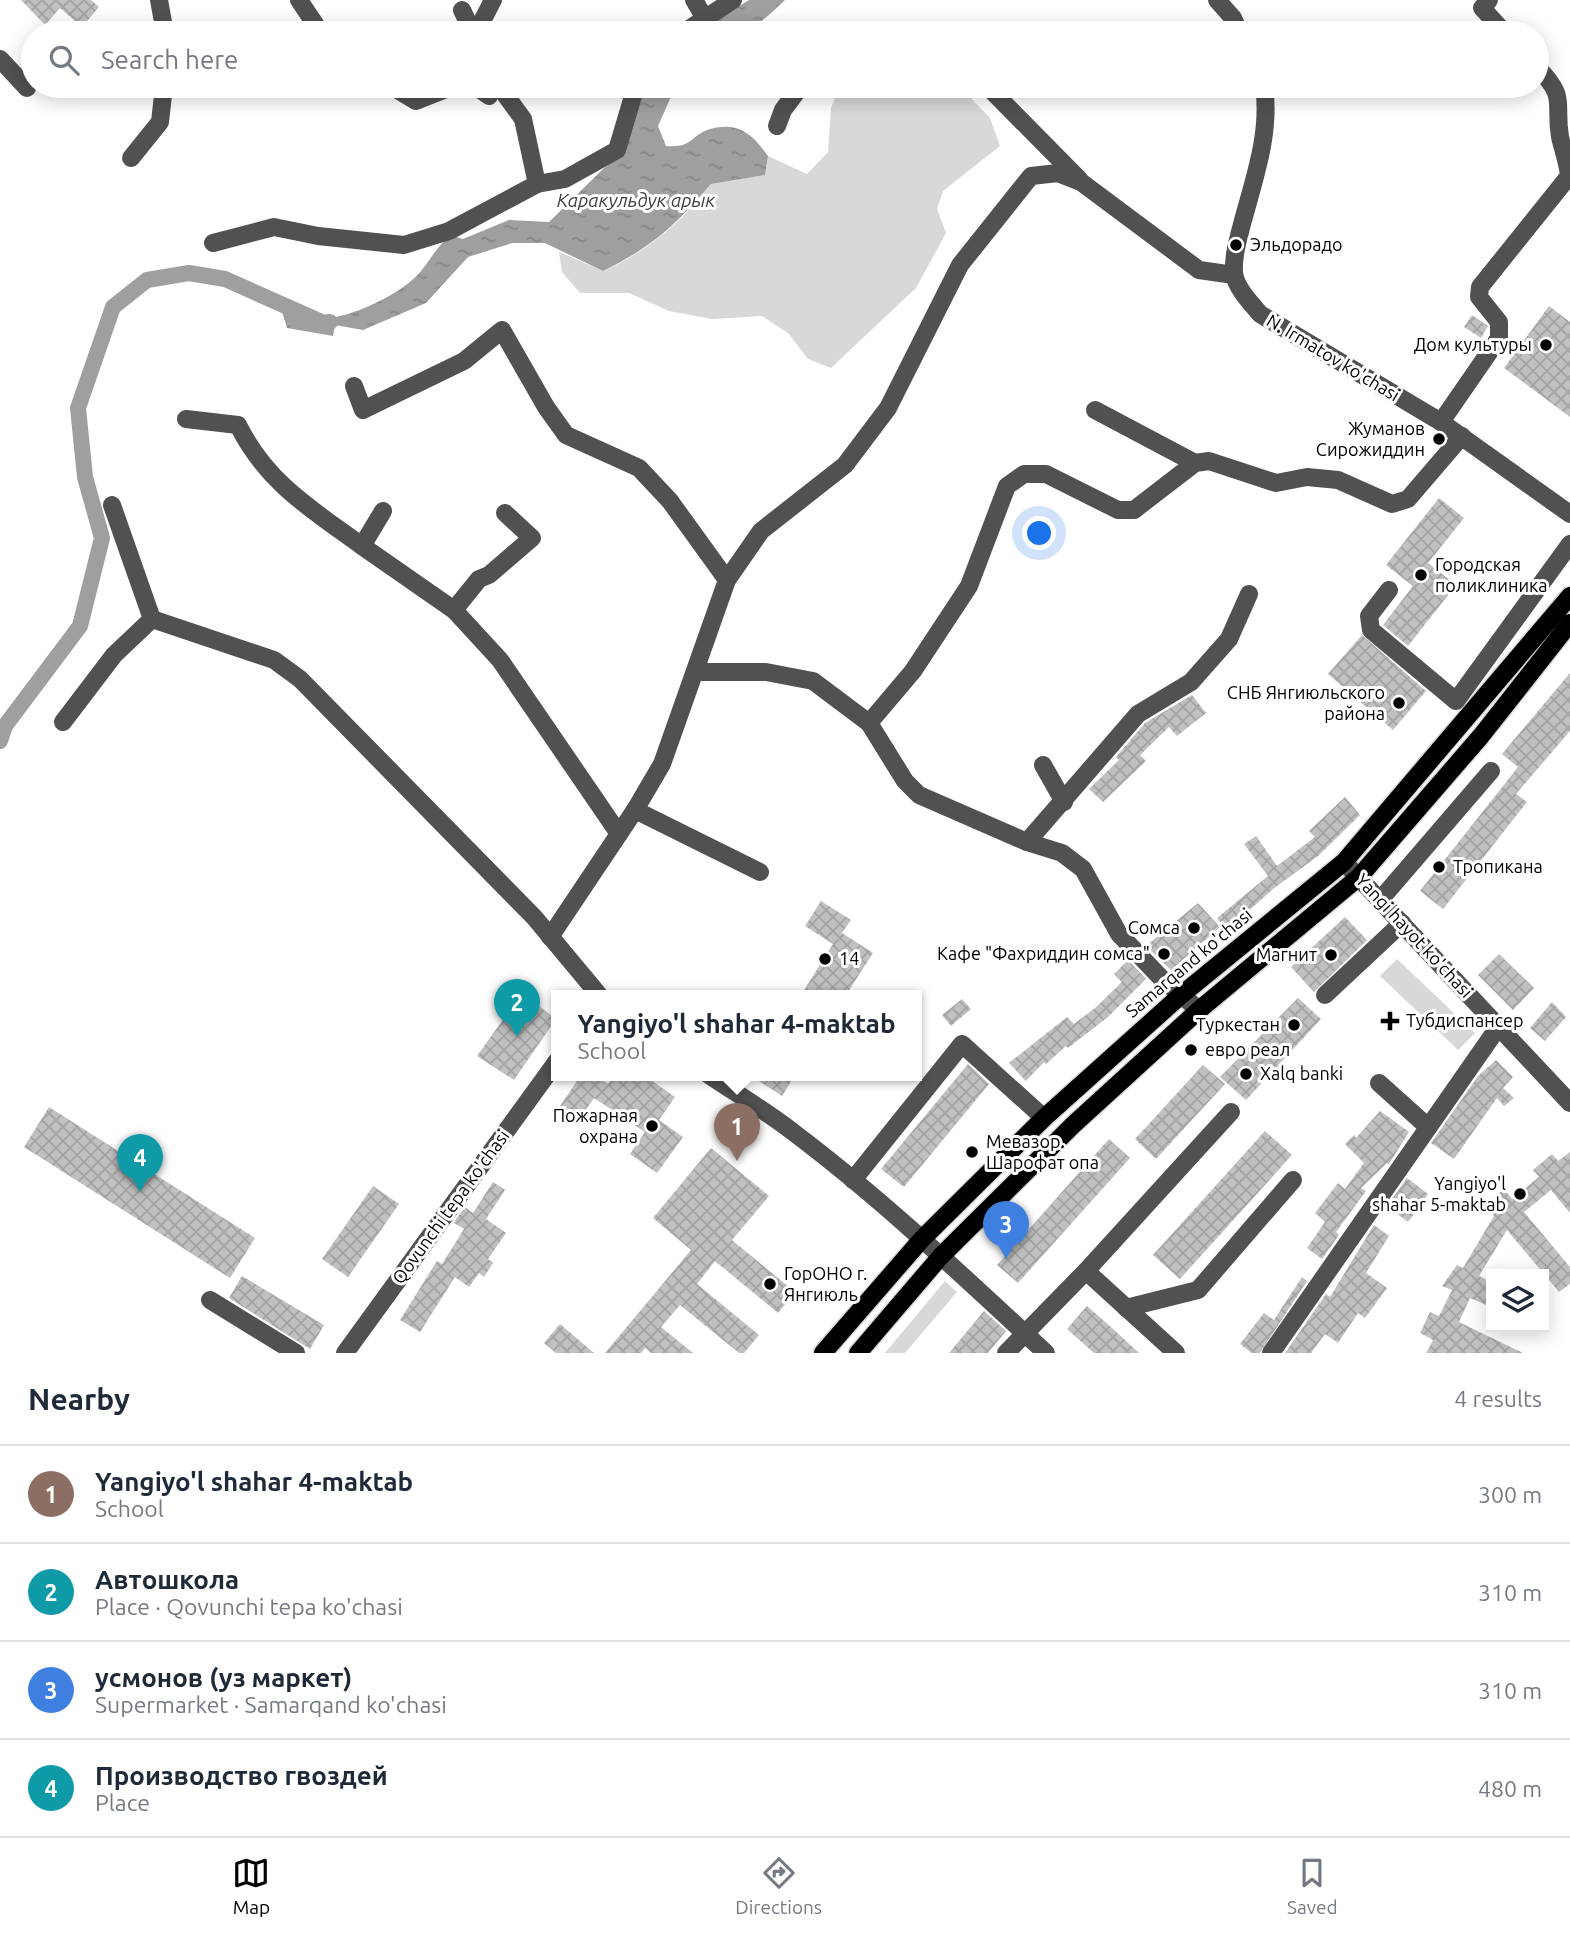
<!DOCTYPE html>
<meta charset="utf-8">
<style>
:root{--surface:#fff;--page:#f2f2f3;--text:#1f2937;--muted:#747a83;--line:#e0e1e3;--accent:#000}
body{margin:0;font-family:Ubuntu,sans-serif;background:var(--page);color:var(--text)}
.controls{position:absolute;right:21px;bottom:21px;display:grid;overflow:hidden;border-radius:0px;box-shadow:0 4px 18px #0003}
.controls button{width:63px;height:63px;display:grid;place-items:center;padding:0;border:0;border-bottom:2px solid var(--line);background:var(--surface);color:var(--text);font:35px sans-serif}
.you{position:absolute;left:1040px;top:534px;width:24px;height:24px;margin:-18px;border:5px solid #fff;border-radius:50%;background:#1a73e8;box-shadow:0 0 0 10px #1a73e833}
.badge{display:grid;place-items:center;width:46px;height:46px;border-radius:50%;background:var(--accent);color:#fff;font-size:23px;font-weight:700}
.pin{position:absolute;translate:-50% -58px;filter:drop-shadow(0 2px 4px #0008)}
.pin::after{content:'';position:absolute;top:37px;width:24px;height:21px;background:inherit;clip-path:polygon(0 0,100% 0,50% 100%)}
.popup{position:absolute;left:551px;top:990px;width:371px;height:91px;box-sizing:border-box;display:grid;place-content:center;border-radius:0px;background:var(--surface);filter:drop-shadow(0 2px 5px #0005);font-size:23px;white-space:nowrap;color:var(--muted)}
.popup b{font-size:26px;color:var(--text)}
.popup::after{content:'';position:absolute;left:50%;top:100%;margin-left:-14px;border:14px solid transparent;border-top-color:var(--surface)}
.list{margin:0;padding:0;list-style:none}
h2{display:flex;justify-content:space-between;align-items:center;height:91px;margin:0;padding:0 28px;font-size:30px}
h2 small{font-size:23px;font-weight:400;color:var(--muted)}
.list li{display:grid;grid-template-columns:46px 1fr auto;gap:21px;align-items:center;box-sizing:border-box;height:98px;padding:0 28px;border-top:2px solid var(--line)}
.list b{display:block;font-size:26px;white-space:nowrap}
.list p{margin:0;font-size:23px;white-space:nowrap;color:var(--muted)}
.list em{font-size:23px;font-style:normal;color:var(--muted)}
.icon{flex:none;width:38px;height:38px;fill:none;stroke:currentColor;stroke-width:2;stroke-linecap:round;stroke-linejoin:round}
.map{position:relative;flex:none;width:1570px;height:1353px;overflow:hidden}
.search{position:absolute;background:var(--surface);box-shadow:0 4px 18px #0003;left:21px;right:21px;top:21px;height:77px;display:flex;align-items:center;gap:18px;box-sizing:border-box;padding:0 24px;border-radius:38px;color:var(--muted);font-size:26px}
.sheet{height:483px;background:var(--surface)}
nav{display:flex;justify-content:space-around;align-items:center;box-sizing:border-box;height:98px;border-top:2px solid var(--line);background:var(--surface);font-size:19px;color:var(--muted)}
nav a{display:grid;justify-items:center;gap:4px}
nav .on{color:var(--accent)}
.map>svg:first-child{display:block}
.green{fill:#d8d8d8}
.water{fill:url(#water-ripples)}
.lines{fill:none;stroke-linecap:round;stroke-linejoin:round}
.canal{stroke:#9f9f9f;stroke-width:16}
.building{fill:url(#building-cross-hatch)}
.major-casing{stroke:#dbdbdb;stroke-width:21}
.minor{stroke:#515151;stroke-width:18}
.major{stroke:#000;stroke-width:18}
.poi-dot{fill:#000;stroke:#fff;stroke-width:2.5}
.labels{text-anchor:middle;stroke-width:6;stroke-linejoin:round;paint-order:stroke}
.poi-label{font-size:18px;fill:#000;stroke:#fff;text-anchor:start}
.street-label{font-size:18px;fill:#000;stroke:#fff}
.water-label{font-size:19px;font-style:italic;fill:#404040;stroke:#fff}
</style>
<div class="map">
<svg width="1570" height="1353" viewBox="0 0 1570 1353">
<defs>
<pattern id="water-ripples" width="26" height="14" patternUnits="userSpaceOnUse" patternTransform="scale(1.75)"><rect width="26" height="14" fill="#9f9f9f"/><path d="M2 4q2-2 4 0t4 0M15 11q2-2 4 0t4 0" fill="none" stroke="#878787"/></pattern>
<pattern id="building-cross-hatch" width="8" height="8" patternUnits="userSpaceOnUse" patternTransform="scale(1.75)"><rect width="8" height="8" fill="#c0c0c0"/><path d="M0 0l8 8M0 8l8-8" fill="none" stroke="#a3a3a3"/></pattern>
</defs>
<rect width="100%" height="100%" fill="#fff"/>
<g class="green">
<path d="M840,86H959L990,118L1000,146L943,191L937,209L946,233L916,288L831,368L808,359L788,333L762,316L712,319L669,311L629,293H580L562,272L559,252L603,271C647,252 682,222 711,184L765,175L768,156L807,174L828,152L831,108Z"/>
<path d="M1397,959L1475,1033L1458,1050L1380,976Z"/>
<path d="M945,1281L957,1292L905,1353H885Z"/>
</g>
<g class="water">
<path d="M749,0H785C749,35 744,33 696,33Z"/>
<path d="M638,86H679L673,92L658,126L666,146C694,148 689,136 710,129C739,121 753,135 768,156L765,175L711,184C676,225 652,247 603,271L545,243H512L468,257L426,303L363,330L335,325L333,336L287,328L279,302C288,307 299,315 309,318C339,325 404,294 422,270C432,257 438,246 450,235L463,239L509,220L549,222L604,168L624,154Z"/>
</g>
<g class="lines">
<path class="canal" d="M0,741L5,726L80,626L102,538L85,477L78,408L113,307L147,280L189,273L225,279L324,323L330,322"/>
</g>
<g class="building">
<path d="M21,0H91L99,7L82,27L60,8L45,25Z"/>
<path d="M1549,306L1570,322V417L1504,368Z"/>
<path d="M1472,315L1488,326L1481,338L1464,327Z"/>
<path d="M1439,498L1464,518L1428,563L1456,585L1408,646L1383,625L1413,586L1386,565Z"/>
<path d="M1362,635L1426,691L1393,730L1328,674Z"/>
<path d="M1570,673V731L1516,794L1527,802L1443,909L1420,891L1518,767L1502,754Z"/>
<path d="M1192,695L1206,713L1177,736L1169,727L1140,755L1146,761L1103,802L1089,789L1119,760L1116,757L1145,723Z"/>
<path d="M1345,797L1360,815L1318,856L1273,889L1227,930L1217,918L1268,876L1244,844L1256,836L1277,866L1315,837L1309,831Z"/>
<path d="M821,901L851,920L842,933L873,953L846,995H801L833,944L805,926Z"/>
<path d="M1198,903L1220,927L1171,970L1146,946Z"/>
<path d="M1345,917L1367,940L1314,992L1291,967Z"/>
<path d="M1499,954L1534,988L1513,1010L1478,975Z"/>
<path d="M1128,960L1146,979L1108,1017L1068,1048L1066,1046L1046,1064L1044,1062L1026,1081L1009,1063L1067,1017L1074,1024L1095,1008L1122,982L1114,974Z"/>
<path d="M522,993L556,1019L514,1080L477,1056Z"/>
<path d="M1298,998L1321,1019L1246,1100L1220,1077Z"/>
<path d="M962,999L971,1009L951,1026L942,1015Z"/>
<path d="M1552,1002L1566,1017L1545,1041L1530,1028Z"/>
<path d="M1496,1060L1513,1077L1503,1088L1514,1098L1504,1106L1497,1098L1454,1159L1431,1143L1478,1076Z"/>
<path d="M968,1064L989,1084L904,1187L881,1169Z"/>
<path d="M1203,1065L1225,1084L1156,1159L1135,1139Z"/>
<path d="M581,1075H595L608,1084L614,1075H644L675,1097L659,1120L683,1137L657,1173L630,1154L645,1132L594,1098L579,1119L560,1106Z"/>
<path d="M750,1075H795L782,1096Z"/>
<path d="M49,1107L255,1238L230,1278L24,1147Z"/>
<path d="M1380,1111L1409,1132L1389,1164L1387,1163L1361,1188L1366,1191L1336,1232L1339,1235L1322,1259L1307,1248L1325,1222L1315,1213L1338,1183L1345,1189L1364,1163L1345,1144L1354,1135L1356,1138Z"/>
<path d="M1265,1131L1292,1155L1180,1279L1153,1255Z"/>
<path d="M1109,1139L1130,1158L1018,1283L997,1265Z"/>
<path d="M711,1148L769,1196L732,1240L795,1292L778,1313L715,1261L697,1284L759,1335L744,1353H739L680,1305L661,1327L693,1353H651L645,1348L641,1353H605L691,1250L653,1218Z"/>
<path d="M1570,1152V1213L1551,1190L1524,1212L1570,1267V1284L1559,1292L1507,1230L1479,1276L1491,1282V1307L1470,1298L1459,1322L1523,1353H1426L1433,1340L1420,1333L1430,1312L1439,1316L1452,1290L1442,1286L1457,1265L1463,1268L1494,1216L1485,1205L1504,1189L1512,1199L1539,1177L1533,1170L1552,1154L1558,1161Z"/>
<path d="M1407,1178L1428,1194L1408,1222L1387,1206Z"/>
<path d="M493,1182L505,1190L486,1219L506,1233L488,1259L493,1263L484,1277L479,1273L469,1287L455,1277L420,1332L400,1320L437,1261L442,1264L464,1229L454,1223L456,1219L465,1207L473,1213Z"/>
<path d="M373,1186L399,1204L348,1277L322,1259Z"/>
<path d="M1374,1225L1389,1236L1366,1273L1387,1288L1365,1318L1358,1313L1338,1343L1325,1334L1311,1353H1285L1326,1294L1330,1297Z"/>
<path d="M242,1276L324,1325L310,1349L229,1298Z"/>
<path d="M1302,1277L1307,1281L1260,1353H1252L1240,1344L1264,1313L1274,1320Z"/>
<path d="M1087,1306L1112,1328L1139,1353H1094L1067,1329Z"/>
<path d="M984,1311L1006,1331L988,1353H949Z"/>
<path d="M560,1324L594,1353H556L544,1343Z"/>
</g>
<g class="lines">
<defs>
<g id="major">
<path d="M823,1353L922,1239L1044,1118L1180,996L1344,862L1570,596"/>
<path d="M858,1353L941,1256L1073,1125L1199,1010L1359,877L1481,736L1570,623"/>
</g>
</defs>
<use href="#major" class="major-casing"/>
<g class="minor">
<path d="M159,0L165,33"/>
<path d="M299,0L321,33"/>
<path d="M694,0L704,17"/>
<path d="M1217,0L1233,18L1240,33"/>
<path d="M1489,0L1482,8L1505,33"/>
<path d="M462,10L473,33"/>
<path d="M476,33L493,0"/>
<path d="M683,33L733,0"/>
<path d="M0,59L27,88"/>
<path d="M391,86L416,101L454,86H465"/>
<path d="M475,86L489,96"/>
<path d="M499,86L523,119L537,184"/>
<path d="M987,86L1079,179"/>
<path d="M1264,86C1271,133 1254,179 1242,224C1238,240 1233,256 1234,273C1236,288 1250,302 1260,314L1441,422L1570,514"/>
<path d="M777,126L783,110L801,86"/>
<path d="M131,158L160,122L164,86"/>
<path d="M213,243L274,227L318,236L404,245L449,231L537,184L565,179L617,150L636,86"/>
<path d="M354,386L363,410L464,361L502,330L546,407L566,435L639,468L670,501L727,580"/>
<path d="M1095,410L1195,463"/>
<path d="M186,419L238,425C267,483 311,509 362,546L383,511"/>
<path d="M1441,422L1499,338V322L1479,297L1480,287L1569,176C1568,163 1563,150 1560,137C1554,100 1568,99 1537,67"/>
<path d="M112,505L152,619"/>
<path d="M362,546L454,610L479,579L489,575L532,538L505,513"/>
<path d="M1389,590L1369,616L1371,630L1456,701L1570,544"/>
<path d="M454,610L500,660L619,834"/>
<path d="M152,619L274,660L300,679L534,917L599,995"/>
<path d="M697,672H766L813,681L869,723L905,781L919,795L1027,842L1062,853L1083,869L1119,934L1162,979L1199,1010"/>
<path d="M63,722L114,655L152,619"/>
<path d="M869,723L913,671L969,586L1007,486L1024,474H1046L1118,510H1134L1195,463L1209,461L1276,483L1307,477L1338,480L1392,504L1408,499L1462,436"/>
<path d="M1043,765L1064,802"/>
<path d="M635,810L760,872"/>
<path d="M1027,842L1138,714L1191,682L1229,639L1249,594"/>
<path d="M1344,862L1570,1103"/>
<path d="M1380,900L1491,771"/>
<path d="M550,937L635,810L662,764L727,580L761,531L845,465L888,408L960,265L1031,176L1058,173L1081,182L1199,270L1234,275"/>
<path d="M1325,995L1402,923"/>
<path d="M709,1075C737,1094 766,1111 793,1132C882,1199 964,1277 1046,1353"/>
<path d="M1379,1083L1428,1127"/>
<path d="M853,1180L962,1044L1044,1118"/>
<path d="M1086,1271L1231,1112"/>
<path d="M210,1300L296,1353"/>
<path d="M1126,1308L1198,1290L1293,1180"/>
<path d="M345,1353L557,1061"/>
<path d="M1006,1353L1086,1271L1176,1353"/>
<path d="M1271,1353L1499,1026"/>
</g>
<use href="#major" class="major"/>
</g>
<g class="poi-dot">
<circle cx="1236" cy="245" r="7"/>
<circle cx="1546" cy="345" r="7"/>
<circle cx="1439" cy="439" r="7"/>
<circle cx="1421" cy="575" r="7"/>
<circle cx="1399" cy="703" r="7"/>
<circle cx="1439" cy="867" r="7"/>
<circle cx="1194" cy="928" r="7"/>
<circle cx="1164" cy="954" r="7"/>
<circle cx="1331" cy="955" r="7"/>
<circle cx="825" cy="959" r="7"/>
<path d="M1386.5 1010.5h7v7h7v7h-7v7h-7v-7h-7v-7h7z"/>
<circle cx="1294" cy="1025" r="7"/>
<circle cx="1191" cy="1050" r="7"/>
<circle cx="1246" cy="1074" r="7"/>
<circle cx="652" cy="1126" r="7"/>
<circle cx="972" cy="1152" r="7"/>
<circle cx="1520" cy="1194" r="7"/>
<circle cx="770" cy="1284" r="7"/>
</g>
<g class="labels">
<g class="poi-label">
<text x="1250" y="251">Эльдорадо</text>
<text x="1532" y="351" text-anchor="end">Дом культуры</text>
<text x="1425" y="435" text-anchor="end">Жуманов<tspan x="1425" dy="21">Сирожиддин</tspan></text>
<text x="1435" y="571">Городская<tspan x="1435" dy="21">поликлиника</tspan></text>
<text x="1385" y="699" text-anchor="end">СНБ Янгиюльского<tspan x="1385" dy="21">района</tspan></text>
<text x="1453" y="873">Тропикана</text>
<text x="1180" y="934" text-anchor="end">Сомса</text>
<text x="1150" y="960" text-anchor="end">Кафе "Фахриддин сомса"</text>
<text x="1317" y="961" text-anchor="end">Магнит</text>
<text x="839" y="965">14</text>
<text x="1406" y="1027">Тубдиспансер</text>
<text x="1280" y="1031" text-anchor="end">Туркестан</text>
<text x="1205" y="1056">евро реал</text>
<text x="1260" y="1080">Xalq banki</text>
<text x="638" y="1122" text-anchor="end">Пожарная<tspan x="638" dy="21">охрана</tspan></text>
<text x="986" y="1148">Мевазор.<tspan x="986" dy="21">Шарофат опа</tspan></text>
<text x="1506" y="1190" text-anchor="end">Yangiyo'l<tspan x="1506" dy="21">shahar 5-maktab</tspan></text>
<text x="784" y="1280">ГорОНО г.<tspan x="784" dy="21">Янгиюль</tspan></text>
</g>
<g class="street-label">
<text transform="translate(1333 358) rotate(31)" y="6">N. Irmatov ko'chasi</text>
<text transform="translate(1414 936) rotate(47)" y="6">Yangi hayot ko'chasi</text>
<text transform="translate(1189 963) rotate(-40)" y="6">Samarqand ko'chasi</text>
<text transform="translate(451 1207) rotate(-54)" y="6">Qovunchi tepa ko'chasi</text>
</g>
<g class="water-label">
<text x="636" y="207">Каракульдук арык</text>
</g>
</g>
</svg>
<div class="controls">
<button><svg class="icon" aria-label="layers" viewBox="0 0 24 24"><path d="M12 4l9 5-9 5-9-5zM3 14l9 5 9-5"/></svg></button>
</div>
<div class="you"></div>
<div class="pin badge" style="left:737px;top:1161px;background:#8d6e63">1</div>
<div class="popup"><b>Yangiyo'l shahar 4-maktab</b>School</div>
<div class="pin badge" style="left:517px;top:1037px;background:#0f9aa8">2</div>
<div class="pin badge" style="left:1006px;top:1259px;background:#3f7fe0">3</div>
<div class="pin badge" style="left:140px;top:1192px;background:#0f9aa8">4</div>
<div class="search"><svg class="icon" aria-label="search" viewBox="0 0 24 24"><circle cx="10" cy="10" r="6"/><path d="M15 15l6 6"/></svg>Search here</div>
</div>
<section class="sheet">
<h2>Nearby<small>4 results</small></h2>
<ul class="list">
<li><span class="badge" style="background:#8d6e63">1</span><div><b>Yangiyo'l shahar 4-maktab</b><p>School</p></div><em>300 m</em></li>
<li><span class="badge" style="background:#0f9aa8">2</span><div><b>Автошкола</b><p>Place · Qovunchi tepa ko'chasi</p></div><em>310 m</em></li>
<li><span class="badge" style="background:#3f7fe0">3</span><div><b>усмонов (уз маркет)</b><p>Supermarket · Samarqand ko'chasi</p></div><em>310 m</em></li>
<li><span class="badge" style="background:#0f9aa8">4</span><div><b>Производство гвоздей</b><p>Place</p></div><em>480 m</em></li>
</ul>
</section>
<nav>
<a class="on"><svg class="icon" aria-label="map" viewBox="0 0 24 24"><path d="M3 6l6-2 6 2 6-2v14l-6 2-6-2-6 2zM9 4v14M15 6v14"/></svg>Map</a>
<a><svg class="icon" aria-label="directions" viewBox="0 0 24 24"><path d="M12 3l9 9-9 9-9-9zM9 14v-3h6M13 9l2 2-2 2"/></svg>Directions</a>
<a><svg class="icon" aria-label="saved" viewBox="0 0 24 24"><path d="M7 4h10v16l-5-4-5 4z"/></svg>Saved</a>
</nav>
